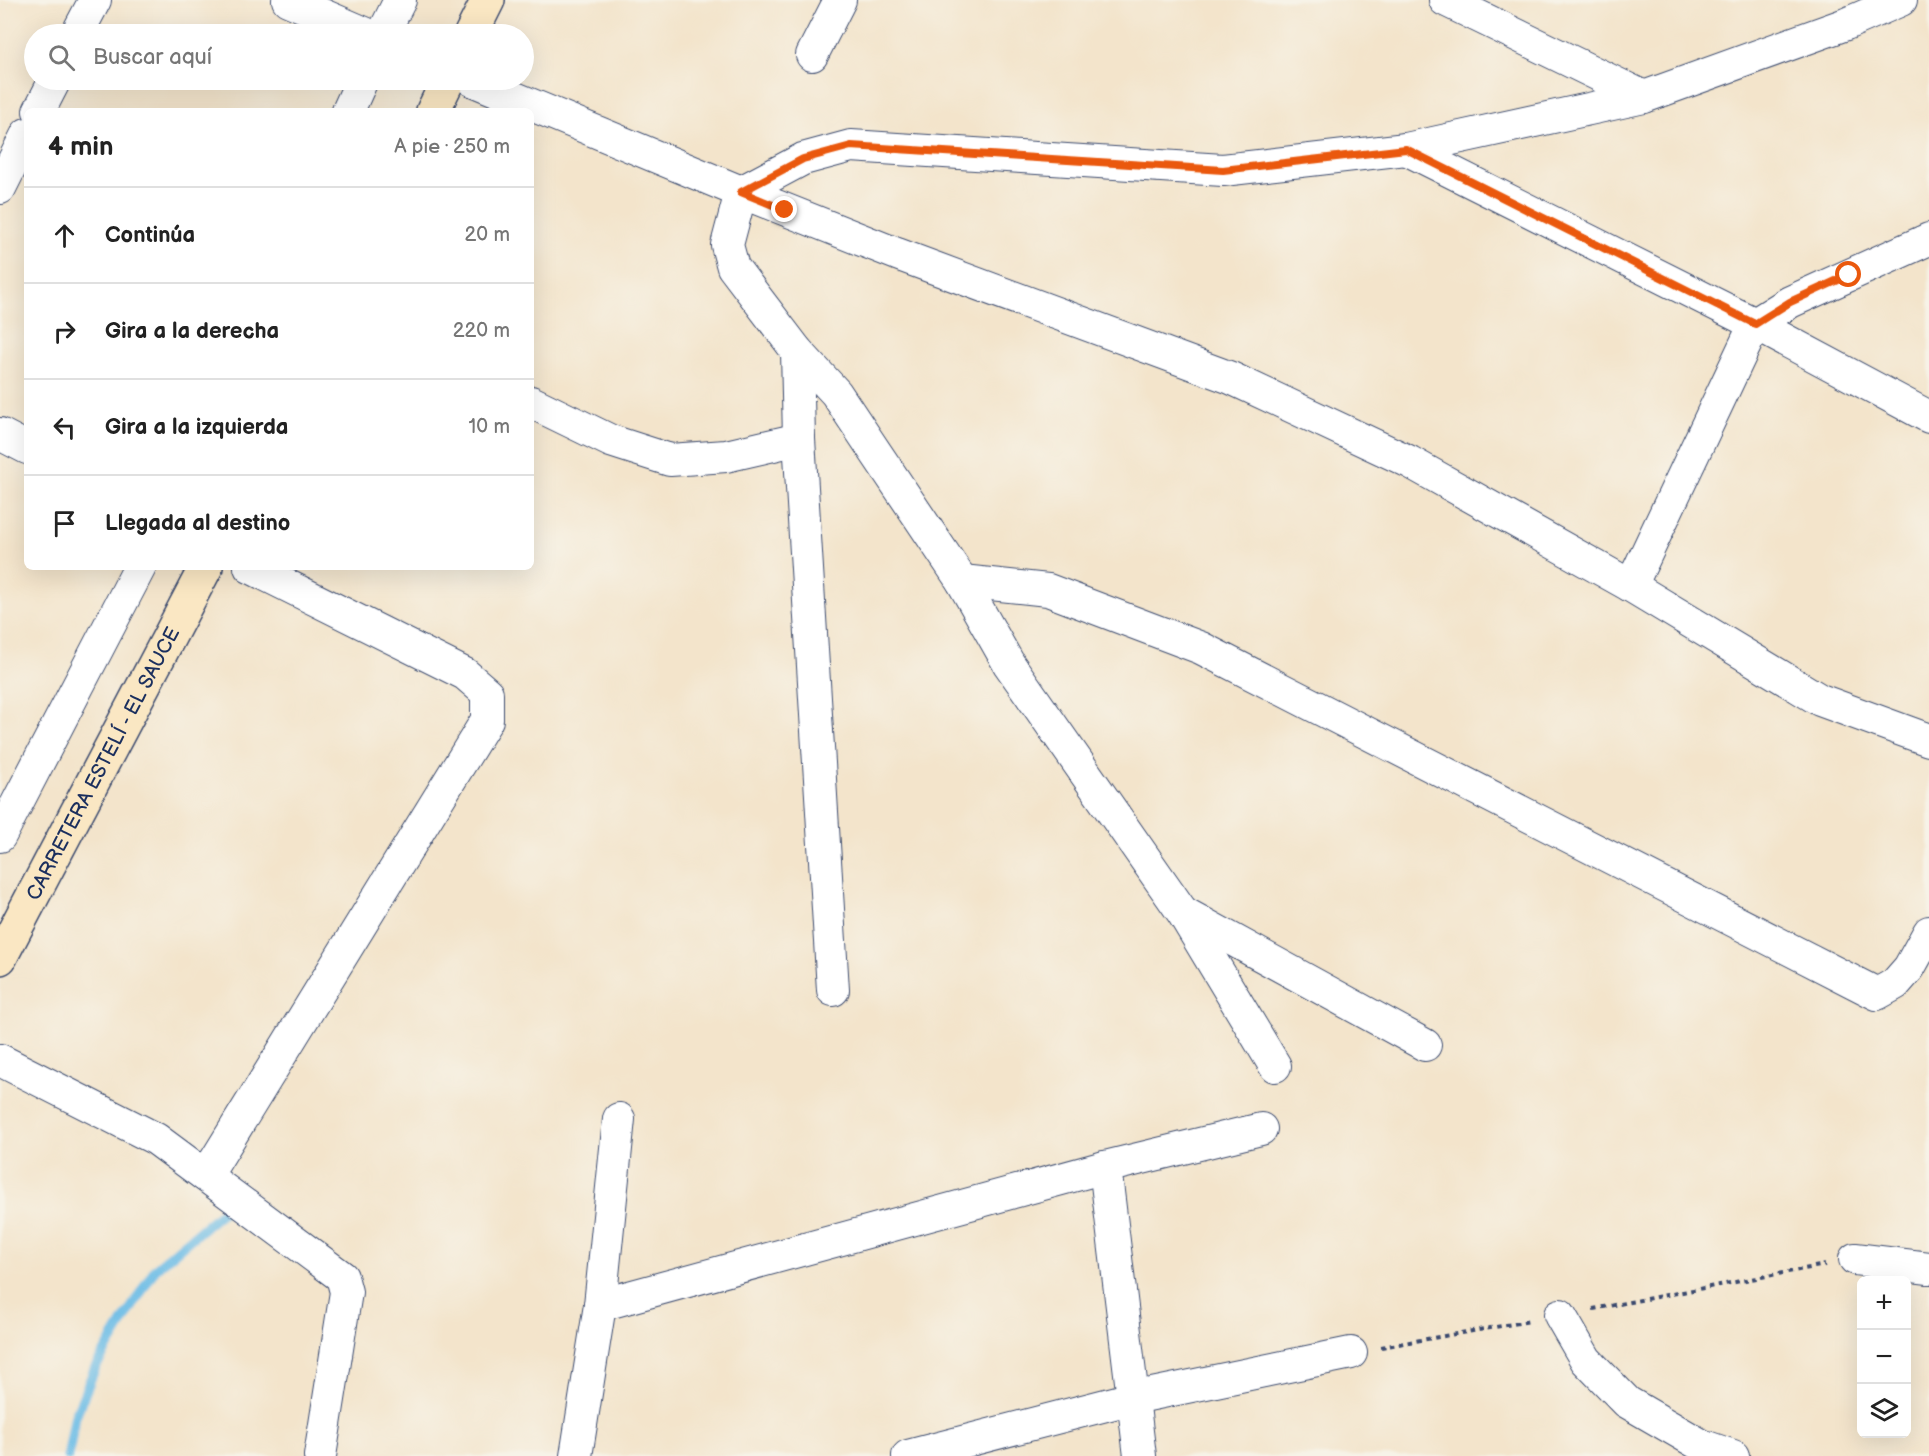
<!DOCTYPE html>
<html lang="es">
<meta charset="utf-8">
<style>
:root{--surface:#fff;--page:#f2f2f2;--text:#222;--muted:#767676;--line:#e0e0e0}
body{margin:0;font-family:"Balsamiq Sans",sans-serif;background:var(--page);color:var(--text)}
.controls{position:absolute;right:18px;bottom:18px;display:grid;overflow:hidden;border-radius:9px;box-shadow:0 6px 24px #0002}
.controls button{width:54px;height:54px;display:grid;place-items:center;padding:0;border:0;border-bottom:2px solid var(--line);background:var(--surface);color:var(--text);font:30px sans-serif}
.stop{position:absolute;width:18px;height:18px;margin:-14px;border:4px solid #ea580c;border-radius:50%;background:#fff}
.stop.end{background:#ea580c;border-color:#fff;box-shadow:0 2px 6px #0008}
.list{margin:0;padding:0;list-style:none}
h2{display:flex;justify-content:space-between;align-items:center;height:78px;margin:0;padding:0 24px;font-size:26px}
h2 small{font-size:20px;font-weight:400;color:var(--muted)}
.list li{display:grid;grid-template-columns:39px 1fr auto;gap:18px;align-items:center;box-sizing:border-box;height:96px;padding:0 24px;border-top:2px solid var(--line)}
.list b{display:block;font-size:22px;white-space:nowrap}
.list em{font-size:20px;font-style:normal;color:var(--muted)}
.icon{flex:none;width:33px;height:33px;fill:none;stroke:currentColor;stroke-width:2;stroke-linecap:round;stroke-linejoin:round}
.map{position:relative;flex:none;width:1929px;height:1456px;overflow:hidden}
.search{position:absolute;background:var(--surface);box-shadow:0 6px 24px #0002;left:24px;top:24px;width:510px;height:66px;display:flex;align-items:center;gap:15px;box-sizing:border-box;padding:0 21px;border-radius:33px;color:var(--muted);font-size:22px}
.panel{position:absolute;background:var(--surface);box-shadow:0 6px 24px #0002;left:24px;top:108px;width:510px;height:462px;border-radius:9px}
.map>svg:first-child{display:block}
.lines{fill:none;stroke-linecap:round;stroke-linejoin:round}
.stream{stroke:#6bbce6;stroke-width:10}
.street-casing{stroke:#3b4a6e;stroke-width:34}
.secondary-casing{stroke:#3b4a6e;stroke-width:36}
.path{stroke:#3b4a6e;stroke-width:4;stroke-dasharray:4.5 4.5;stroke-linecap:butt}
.street{stroke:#fff;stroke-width:32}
.secondary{stroke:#fae7c3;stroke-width:33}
.route{stroke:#ea580c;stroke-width:8}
.labels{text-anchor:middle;stroke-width:5;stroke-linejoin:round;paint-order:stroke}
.street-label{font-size:20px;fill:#1b2f5e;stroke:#f7f3e8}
</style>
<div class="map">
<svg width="1929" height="1456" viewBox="0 0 1929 1456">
<rect width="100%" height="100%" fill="#f7f3e8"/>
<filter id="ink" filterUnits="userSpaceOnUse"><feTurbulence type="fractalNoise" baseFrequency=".0167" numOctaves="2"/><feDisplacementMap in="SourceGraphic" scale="12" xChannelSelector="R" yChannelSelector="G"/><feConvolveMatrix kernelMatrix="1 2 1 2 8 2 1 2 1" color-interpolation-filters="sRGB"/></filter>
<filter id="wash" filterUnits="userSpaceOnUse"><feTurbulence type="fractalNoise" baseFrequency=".008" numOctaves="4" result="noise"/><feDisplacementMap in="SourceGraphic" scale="24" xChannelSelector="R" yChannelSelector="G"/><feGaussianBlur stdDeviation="1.35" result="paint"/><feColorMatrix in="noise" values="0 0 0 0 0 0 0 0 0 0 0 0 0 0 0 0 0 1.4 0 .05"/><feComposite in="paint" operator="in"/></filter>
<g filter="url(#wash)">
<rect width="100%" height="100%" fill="#f3e4cb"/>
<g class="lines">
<path class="stream" d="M68,1456L75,1417L95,1368L155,1269L234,1202"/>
</g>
</g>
<g filter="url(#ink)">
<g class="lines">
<defs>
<g id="street">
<path d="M288,0L367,34"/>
<path d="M1445,0L1644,97"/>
<path d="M77,34L95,0"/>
<path d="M383,34L400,0"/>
<path d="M812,55L840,0"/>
<path d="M472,80L741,192L897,254L1231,378L1410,462L1631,586L1820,700L1929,740"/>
<path d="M39,111L55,80"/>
<path d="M348,111L362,80"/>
<path d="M1406,149L1755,324L1929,417"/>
<path d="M0,188L27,134"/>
<path d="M797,351L799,439L833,990"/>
<path d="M531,402L611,441L670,460L726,456L799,439"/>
<path d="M0,434L27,448"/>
<path d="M962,581L1048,590L1201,648L1877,994L1895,984L1909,968L1929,932"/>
<path d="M1631,586L1755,324L1790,302L1929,239"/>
<path d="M0,836L140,567"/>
<path d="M1184,913L1425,1045"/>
<path d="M0,1060L156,1139L342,1277L346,1292L320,1456"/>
<path d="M1275,1066L1183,913L1009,664L962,581L874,450L836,393L797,351L733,267L727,245L741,192L803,159L851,146L1223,170L1406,149L1644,97L1846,24L1901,0"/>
<path d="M1105,1167L1140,1456"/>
<path d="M206,1176L487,720V693L465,674L250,567"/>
<path d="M1855,1259L1929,1268"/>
<path d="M600,1305L1105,1167L1261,1129"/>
<path d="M1560,1315L1586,1360L1627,1402L1701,1445L1733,1456"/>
<path d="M576,1456L600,1305L619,1119"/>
<path d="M908,1456L1133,1398L1351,1353"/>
</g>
<g id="secondary">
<path d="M471,34L488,0"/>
<path d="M433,111L448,80"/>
<path id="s1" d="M0,958L206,567"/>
</g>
</defs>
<use href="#street" class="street-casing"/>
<use href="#secondary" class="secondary-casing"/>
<g class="path">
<path d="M1593,1309L1825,1265"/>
<path d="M1381,1347L1530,1321"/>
</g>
<use href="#street" class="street"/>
<use href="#secondary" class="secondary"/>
</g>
</g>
<g class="lines" filter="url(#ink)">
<path class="route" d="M785,210L741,192L803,159L851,146L1223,170L1406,149L1755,324L1790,302L1849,275"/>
</g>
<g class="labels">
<g class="street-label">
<text dy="7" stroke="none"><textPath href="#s1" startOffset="220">CARRETERA ESTELÍ - EL SAUCE</textPath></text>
</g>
</g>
</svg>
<div class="controls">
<button>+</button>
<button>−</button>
<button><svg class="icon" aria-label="layers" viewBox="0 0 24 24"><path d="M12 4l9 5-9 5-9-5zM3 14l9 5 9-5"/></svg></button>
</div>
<div class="stop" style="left:1849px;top:275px"></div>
<div class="stop end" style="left:785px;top:210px"></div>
<div class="search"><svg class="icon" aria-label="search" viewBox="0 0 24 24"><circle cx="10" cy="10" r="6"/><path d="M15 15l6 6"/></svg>Buscar aquí</div>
<section class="panel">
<h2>4 min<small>A pie · 250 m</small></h2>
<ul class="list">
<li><svg class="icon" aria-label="ahead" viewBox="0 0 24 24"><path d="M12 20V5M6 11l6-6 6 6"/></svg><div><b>Continúa</b></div><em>20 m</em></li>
<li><svg class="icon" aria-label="right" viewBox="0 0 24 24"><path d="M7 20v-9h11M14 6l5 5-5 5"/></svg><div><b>Gira a la derecha</b></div><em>220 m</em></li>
<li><svg class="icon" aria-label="left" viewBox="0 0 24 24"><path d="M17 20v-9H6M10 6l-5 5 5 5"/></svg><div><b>Gira a la izquierda</b></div><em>10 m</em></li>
<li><svg class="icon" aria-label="arrive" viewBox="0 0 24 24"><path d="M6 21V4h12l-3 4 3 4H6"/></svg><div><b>Llegada al destino</b></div></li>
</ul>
</section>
</div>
